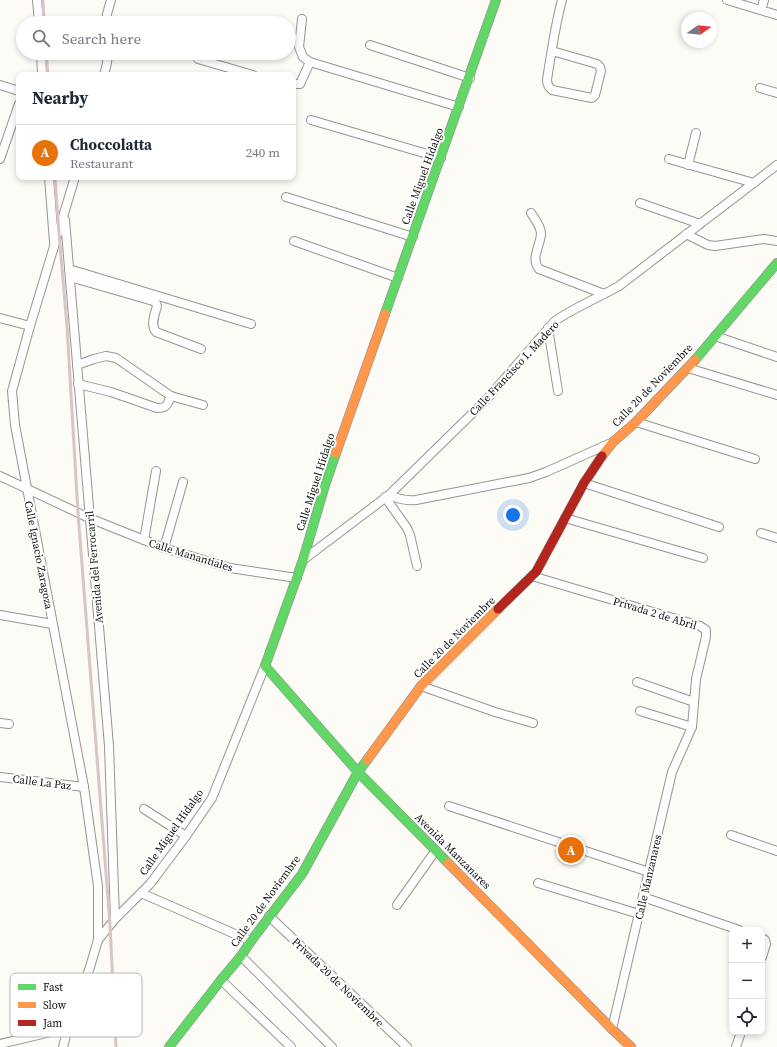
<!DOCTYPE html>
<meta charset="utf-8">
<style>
:root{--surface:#fff;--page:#f6f6f7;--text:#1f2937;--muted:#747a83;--line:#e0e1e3;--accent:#626260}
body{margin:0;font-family:"Source Serif 4",serif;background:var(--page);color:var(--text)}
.controls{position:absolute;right:12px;bottom:12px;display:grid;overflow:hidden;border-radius:8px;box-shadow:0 2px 6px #0003}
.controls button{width:36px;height:36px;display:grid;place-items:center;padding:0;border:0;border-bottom:1px solid var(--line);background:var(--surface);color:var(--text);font:20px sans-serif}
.compass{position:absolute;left:681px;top:12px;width:36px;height:36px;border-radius:50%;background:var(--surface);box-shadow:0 2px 6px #0003;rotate:75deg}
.you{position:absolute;left:513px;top:515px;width:14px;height:14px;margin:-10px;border:3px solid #fff;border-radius:50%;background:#1a73e8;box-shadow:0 0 0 6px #1a73e833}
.badge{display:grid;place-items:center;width:26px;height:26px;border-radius:50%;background:var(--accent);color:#fff;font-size:13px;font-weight:700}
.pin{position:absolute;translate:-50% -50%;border:2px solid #fff;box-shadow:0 1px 4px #0006}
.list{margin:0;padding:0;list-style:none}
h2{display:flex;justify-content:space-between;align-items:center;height:52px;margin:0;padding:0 16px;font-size:17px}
h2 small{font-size:13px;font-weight:400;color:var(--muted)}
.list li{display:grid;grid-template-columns:26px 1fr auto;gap:12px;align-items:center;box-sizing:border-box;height:56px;padding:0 16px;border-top:1px solid var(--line)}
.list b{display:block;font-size:15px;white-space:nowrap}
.list p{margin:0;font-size:13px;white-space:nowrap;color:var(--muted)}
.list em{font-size:13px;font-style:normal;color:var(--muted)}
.icon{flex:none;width:22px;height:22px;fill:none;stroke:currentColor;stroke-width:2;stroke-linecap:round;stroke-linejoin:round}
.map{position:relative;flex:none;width:777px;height:1047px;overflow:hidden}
.search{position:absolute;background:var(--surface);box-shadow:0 2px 6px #0003;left:16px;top:16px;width:280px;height:44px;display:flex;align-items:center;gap:10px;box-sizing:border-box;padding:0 14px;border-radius:22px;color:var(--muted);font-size:15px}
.panel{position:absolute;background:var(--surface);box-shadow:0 2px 6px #0003;left:16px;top:72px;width:280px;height:108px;border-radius:8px}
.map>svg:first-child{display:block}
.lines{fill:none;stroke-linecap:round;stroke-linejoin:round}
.street-casing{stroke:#969593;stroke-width:10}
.fast-casing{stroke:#8c8c89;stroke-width:10}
.slow-casing{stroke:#8c8c89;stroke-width:10}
.jam-casing{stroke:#8c8c89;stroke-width:10}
.street{stroke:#fffefe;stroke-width:8}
.fast{stroke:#63d668;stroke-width:9}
.slow{stroke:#ff974d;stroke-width:9}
.jam{stroke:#b3261e;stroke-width:9}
.rail{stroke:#d9c5c4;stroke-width:3}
.labels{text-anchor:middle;stroke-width:4;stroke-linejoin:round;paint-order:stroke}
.street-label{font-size:11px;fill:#0f0f0f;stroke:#fff}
.key{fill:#fff;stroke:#b7b7b7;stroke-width:1}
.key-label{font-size:11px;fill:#0f0f0f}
</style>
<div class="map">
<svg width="777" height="1047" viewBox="0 0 777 1047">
<rect width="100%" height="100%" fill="#fcfbf5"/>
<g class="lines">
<defs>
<g id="street">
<path d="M37,0L39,23"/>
<path d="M727,0L777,15"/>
<path d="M761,10L764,0"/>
<path d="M302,19L299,47L303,57L310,62L459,107"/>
<path d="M106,23L107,14L111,0"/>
<path d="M370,45L470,78"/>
<path d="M552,51L597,64L600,67L601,71L595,95L592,98L552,90C549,87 547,85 547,80C551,53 555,26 562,0"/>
<path d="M41,53L42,75"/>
<path d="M198,59L253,75"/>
<path d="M104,75L107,63L108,53"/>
<path d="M293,84H300L310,62"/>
<path d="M0,85L19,91"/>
<path d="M760,88L777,93"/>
<path d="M311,120L441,158"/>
<path d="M0,159L19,104"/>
<path d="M669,159L754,183"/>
<path d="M688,165L696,133"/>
<path d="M49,177L54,242"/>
<path d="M286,197L413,237"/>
<path d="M640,203L700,224"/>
<path d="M531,213C535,219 540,225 541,233C541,245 530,258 539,269L604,294"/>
<path d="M65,220L109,746L115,919"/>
<path d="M686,234L708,245L715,246L764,239L777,241"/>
<path d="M294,241L398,278"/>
<path d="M69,269L251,324"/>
<path d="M70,277L153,301L156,303L157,306C155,314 150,325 156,332L201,349"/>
<path d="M0,318L30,326"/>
<path d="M548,328L558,391"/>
<path d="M715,336L777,357"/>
<path d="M77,365L94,359L106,356L116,358L171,396C167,405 167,408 157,408L111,392L78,384"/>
<path d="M688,368L777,395"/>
<path d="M171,396L203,405"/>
<path d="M636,422L755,459"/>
<path d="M0,476L89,518L164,548L230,568L297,578"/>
<path d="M584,483L719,527"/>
<path d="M389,495C398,499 406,501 416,500L529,478L546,472L611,443"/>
<path d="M385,497L407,528L410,535L417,566"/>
<path d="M565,518L703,558"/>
<path d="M761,533L777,538"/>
<path d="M144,540L156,471"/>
<path d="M164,548L183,482"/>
<path d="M303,560L389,495L486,400L555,321C575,307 598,298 619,286L777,165"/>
<path d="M532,576L700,626L706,630V637L696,679L692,727L672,772L612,1029"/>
<path d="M0,615L52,624"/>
<path d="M637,682L694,702"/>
<path d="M421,686L495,712L533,723"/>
<path d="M640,711L692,727"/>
<path d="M0,723L9,724"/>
<path d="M0,777L84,787"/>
<path d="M449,806L649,872"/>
<path d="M144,809L186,836"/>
<path d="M731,835L777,851"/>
<path d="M538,883L639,914"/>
<path d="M141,893L251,941"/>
<path d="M643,897L739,930"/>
<path d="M397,905L436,850"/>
<path d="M269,916L407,1047"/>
<path d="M762,938L765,940L766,944L762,957"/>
<path d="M98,940L115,919L150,884L186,836L212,798L265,666"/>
<path d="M241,956L332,1047"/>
<path d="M221,980L291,1047"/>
<path d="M0,1044L68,1028"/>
<path d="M63,1047L68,1028L90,967L98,940V886L84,787L27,488L15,425L12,391L30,326L75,177"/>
<path d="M736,1047L741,1032"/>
</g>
<g id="fast">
<path d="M385,314L496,0"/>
<path d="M695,360L777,263"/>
<path d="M336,453L325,485L303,560L265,666L358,772L448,863"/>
<path d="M169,1047L221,980L241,956L251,941L302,874L358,772L367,760"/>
</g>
<g id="slow">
<path d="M336,453L385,314"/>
<path d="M602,456L613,442L636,422L695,360"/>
<path d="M367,760L421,686L498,609"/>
<path d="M448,863L612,1029L631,1047"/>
</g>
<path id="jam" d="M498,609L536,572L584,483L602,456"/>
</defs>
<use href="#street" class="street-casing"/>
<use href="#fast" class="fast-casing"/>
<use href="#slow" class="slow-casing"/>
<use href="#jam" class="jam-casing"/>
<use href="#street" class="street"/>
<use href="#fast" class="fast"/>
<use href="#slow" class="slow"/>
<use href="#jam" class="jam"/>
<g class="rail">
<path d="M43,0L44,23"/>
<path d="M46,53L48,75"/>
<path d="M55,177L59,233L67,326L78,513L110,925L116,1047"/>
</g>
</g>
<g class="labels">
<g class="street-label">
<text transform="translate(422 176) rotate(-70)" y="4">Calle Miguel Hidalgo</text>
<text transform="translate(514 368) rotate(-47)" y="4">Calle Francisco I. Madero</text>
<text transform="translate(652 385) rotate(-46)" y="4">Calle 20 de Noviembre</text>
<text transform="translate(315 482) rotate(-72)" y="4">Calle Miguel Hidalgo</text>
<text transform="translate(39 555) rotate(79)" y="4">Calle Ignacio Zaragoza</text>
<text transform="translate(191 555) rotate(17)" y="4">Calle Manantiales</text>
<text transform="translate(94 567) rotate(-95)" y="4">Avenida del Ferrocarril</text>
<text transform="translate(655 613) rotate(17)" y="4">Privada 2 de Abril</text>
<text transform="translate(454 637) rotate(-45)" y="4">Calle 20 de Noviembre</text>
<text transform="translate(42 782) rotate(7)" y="4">Calle La Paz</text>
<text transform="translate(171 832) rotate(-55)" y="4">Calle Miguel Hidalgo</text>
<text transform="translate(453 851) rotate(45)" y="4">Avenida Manzanares</text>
<text transform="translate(648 877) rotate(-77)" y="4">Calle Manzanares</text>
<text transform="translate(265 901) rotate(-54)" y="4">Calle 20 de Noviembre</text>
<text transform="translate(338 982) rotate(44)" y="4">Privada 20 de Noviembre</text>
</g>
</g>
<rect x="10" y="973" width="132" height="64" rx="6" class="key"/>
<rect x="18" y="984" width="18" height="6" fill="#63d668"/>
<rect x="18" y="1002" width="18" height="6" fill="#ff974d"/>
<rect x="18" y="1020" width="18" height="6" fill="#b3261e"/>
<g class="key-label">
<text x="43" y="991">Fast</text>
<text x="43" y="1009">Slow</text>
<text x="43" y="1027">Jam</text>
</g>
</svg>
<div class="controls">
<button>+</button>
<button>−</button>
<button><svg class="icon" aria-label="locate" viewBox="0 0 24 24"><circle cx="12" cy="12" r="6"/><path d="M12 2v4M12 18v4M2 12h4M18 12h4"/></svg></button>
</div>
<svg class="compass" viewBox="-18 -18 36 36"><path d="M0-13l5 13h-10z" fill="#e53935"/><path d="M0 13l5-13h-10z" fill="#747a83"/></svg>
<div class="you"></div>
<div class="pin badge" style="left:571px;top:850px;background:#e8710a">A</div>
<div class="search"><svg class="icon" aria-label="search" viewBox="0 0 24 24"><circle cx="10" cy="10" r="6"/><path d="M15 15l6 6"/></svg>Search here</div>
<section class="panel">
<h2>Nearby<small></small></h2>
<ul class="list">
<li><span class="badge" style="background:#e8710a">A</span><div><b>Choccolatta</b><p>Restaurant</p></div><em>240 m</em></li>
</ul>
</section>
</div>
